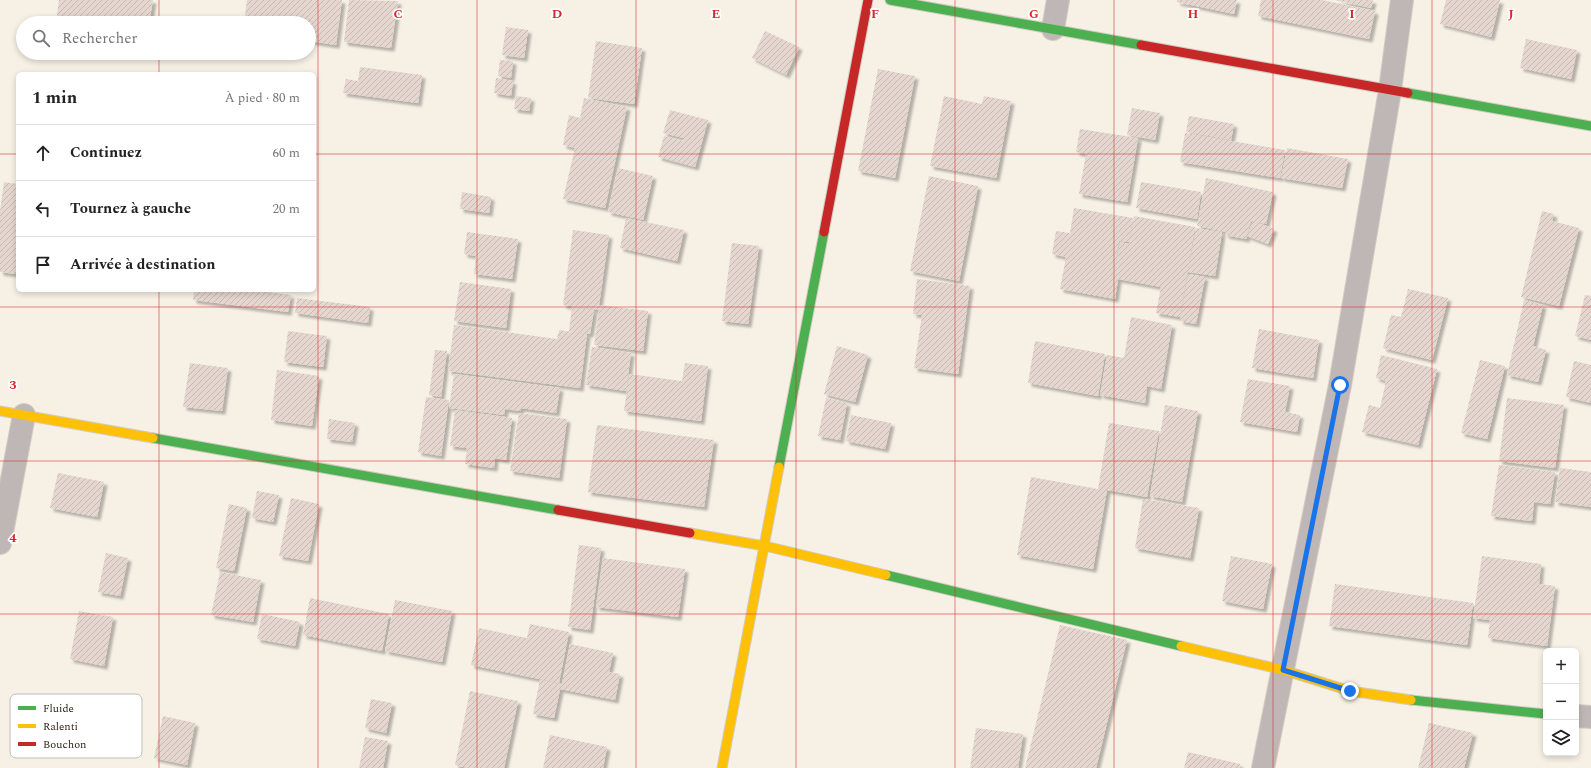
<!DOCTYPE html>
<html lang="fr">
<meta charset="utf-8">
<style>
:root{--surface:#fff;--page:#f6f6f6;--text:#222;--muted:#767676;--line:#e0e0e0}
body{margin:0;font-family:Spectral,serif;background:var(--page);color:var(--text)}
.controls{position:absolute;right:12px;bottom:12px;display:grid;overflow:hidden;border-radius:6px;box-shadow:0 2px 6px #0003}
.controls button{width:36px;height:36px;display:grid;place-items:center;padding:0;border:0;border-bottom:1px solid var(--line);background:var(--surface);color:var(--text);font:20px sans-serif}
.stop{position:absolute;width:12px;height:12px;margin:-9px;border:3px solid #1a73e8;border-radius:50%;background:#fff}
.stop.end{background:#1a73e8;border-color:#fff;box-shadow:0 1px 4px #0008}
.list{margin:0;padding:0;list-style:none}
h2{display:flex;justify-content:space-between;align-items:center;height:52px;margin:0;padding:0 16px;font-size:17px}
h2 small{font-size:13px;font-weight:400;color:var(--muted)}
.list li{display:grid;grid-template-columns:26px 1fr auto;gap:12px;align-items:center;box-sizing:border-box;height:56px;padding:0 16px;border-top:1px solid var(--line)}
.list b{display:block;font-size:15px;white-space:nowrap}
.list em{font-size:13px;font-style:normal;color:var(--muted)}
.icon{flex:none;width:22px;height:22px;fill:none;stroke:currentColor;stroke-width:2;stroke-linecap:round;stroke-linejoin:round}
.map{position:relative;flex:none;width:1591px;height:768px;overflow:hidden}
.search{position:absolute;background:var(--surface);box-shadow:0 2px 6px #0003;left:16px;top:16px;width:300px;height:44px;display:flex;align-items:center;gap:10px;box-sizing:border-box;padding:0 14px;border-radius:22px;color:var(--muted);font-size:15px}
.panel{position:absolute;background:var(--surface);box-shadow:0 2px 6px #0003;left:16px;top:72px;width:300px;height:220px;border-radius:6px}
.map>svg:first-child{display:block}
.building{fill:url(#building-hatch);filter:url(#shadow)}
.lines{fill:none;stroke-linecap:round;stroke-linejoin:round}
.street-casing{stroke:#d1cbc2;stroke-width:24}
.fast-casing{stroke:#d1cbc2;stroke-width:11}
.slow-casing{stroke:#d1cbc2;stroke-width:11}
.jam-casing{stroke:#d1cbc2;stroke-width:11}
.street{stroke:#beb7b5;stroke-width:22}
.fast{stroke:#4caf50;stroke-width:9}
.slow{stroke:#ffc107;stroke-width:9}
.jam{stroke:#c62828;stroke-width:9}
.route{stroke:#1a73e8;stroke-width:5}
.grid{fill:none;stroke:#d62828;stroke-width:1;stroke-opacity:0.55}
.key{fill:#fff;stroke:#c1bebb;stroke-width:1}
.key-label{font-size:11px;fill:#2f271b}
.grid-label{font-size:13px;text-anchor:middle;font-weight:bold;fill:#d62828;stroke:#fff;stroke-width:3.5;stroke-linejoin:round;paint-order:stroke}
</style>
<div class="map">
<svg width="1591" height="768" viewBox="0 0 1591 768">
<defs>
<pattern id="building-hatch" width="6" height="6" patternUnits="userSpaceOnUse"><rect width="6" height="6" fill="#e5d7cf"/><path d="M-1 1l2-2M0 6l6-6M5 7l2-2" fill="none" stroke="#c5b9b1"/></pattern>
<filter id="shadow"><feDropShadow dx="3.5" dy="3.5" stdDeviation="1" flood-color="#0004"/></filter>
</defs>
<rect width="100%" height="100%" fill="#f6f0e5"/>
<g class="building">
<path d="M59,0H153L149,23H56Z"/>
<path d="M247,0H342L336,45L309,41V23H244Z"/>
<path d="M349,0L398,1L391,48L344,42Z"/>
<path d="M1177,0H1237L1234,14L1177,2Z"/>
<path d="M1261,0H1322L1375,11L1369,39L1258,16Z"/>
<path d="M1335,0H1373L1371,8Z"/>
<path d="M1446,0H1500L1491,37L1440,24Z"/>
<path d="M506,27L528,30L524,58L502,55Z"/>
<path d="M765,31L799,47L786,75L752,58Z"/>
<path d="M1526,39L1577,50L1571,79L1520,68Z"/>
<path d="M596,41L642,48L634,104L588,98Z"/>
<path d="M500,60L513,61L511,78L498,76Z"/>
<path d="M360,67L422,75L418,103L343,93L346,79L358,81Z"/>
<path d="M878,69L915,76L895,178L858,171Z"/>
<path d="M496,78L513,81L511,96L494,93Z"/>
<path d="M516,96L531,98L529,111L514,109Z"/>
<path d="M944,96L982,104L984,96L1011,101L996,178L930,166Z"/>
<path d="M584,98L627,107L605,208L563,199L575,148L563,145L569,115L580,118Z"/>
<path d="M1132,108L1160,113L1155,140L1127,135Z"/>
<path d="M670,110L708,120L695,167L658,157L664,136L683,141V138L663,133Z"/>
<path d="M1189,116L1234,124L1231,140L1186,132Z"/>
<path d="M1080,129L1138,138L1127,202L1079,194L1086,154L1076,152Z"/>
<path d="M1185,133L1285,150L1280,178L1180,162Z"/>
<path d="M1287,148L1348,159L1342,188L1281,178Z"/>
<path d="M618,168L653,176L643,220L608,212Z"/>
<path d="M929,176L978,186L959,281L910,271Z"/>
<path d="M1206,178L1273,192L1266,224L1251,221L1246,239L1225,235L1226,232L1197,226Z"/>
<path d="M4,182L18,184V261L16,274L0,272V211Z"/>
<path d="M1141,182L1201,192L1197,219L1136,208Z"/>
<path d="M462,192L491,197L489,213L460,209Z"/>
<path d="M1074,208L1133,218L1129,242L1119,241L1113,279L1120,242L1129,244L1134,216L1195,227L1180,317L1156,313L1161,287L1118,279L1115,299L1060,289L1066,257L1052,254L1056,231L1070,233Z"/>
<path d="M1542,211L1554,214L1552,221L1579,228L1559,306L1521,297Z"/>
<path d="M626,218L684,230L677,261L620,248Z"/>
<path d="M1253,221L1274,229L1268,244L1247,236Z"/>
<path d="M1196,228L1222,232L1215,276L1188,272Z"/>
<path d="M573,230L609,235L599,305L648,311L643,351L594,345L599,310L563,305Z"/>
<path d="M467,232L518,239L512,279L474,274L476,256L464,254Z"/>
<path d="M732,243L759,246L748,324L722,321Z"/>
<path d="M1188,274L1205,277L1196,324L1180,321Z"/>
<path d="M917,279L970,286L958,374L914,368L922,315L913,314Z"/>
<path d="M460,282L511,289L506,328L454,321Z"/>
<path d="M1408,289L1448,298L1432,360L1383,348L1391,315L1401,317Z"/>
<path d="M194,290H253L291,295L288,312L193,300Z"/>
<path d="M1585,295L1591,296V340L1575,336Z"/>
<path d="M297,298L370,307L368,323L295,313Z"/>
<path d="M1524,300L1543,305L1533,346L1546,350L1538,382L1507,375Z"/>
<path d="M572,307L594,310L590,334L569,331Z"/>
<path d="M1131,317L1172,325L1161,389L1147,386L1145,403L1100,395L1107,355L1124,358Z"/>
<path d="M454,325L557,339L559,330L587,334L580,388L448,371Z"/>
<path d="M1259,329L1319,340L1313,378L1252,368Z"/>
<path d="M288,331L327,336L323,367L284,362Z"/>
<path d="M1035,341L1105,354L1098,396L1028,383Z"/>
<path d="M837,346L868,355L855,402L824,394Z"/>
<path d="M592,347L631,353L626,391L586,385Z"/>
<path d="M435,350L447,351L441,397L429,395Z"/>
<path d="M1381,355L1437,369L1418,445L1362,432L1369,405L1380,408L1386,381L1376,378Z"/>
<path d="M1480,360L1505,366L1487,439L1461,433Z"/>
<path d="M1574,361L1591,365V403L1566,397Z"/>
<path d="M190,363L228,368L222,411L183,407Z"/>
<path d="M685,363L708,366L701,421L624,411L629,374L682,381Z"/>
<path d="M277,370L319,376L312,426L271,420Z"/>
<path d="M454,374L560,388L556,413L521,408L520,411L505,409L504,415L449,408Z"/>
<path d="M1248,379L1290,386L1285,412L1300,415L1297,432L1240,422Z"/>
<path d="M426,397L449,400L441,456L418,452Z"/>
<path d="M826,398L847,403L840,440L818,436Z"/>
<path d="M1507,398L1564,405L1555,468L1499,461Z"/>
<path d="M1165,405L1198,411L1182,502L1150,496Z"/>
<path d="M455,410L512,418L506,460L495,458L494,468L465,464L467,448L450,446Z"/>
<path d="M519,413L567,419L559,478L510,471Z"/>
<path d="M851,415L891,423L885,449L846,441Z"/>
<path d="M329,419L355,423L352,442L327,439Z"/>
<path d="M1109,423L1159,431L1147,497L1107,490L1093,569L1017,555L1031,477L1098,489Z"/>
<path d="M597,425L714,440L704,507L588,492Z"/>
<path d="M1499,465L1555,472L1550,504L1534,502L1532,521L1491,516Z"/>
<path d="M1560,468L1591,472V507L1555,502Z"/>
<path d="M58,473L104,482L97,517L50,508Z"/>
<path d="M257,491L279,495L273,522L252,518Z"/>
<path d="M291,498L319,504L308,561L279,556Z"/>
<path d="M1143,499L1199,508L1190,558L1135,548Z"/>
<path d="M229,504L247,508L234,571L216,568Z"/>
<path d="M579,545L601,548L590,630L568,627Z"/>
<path d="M106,553L128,558L120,596L98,592Z"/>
<path d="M1231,556L1272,564L1263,609L1222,601Z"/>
<path d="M1482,556L1541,564L1539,584L1555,586L1547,646L1488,638L1490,620L1473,618Z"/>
<path d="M603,558L685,569L678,617L596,607Z"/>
<path d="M220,572L261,580L253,622L211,615Z"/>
<path d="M1335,584L1473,603L1467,645L1329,626Z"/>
<path d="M310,598L389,614L382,651L303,635Z"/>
<path d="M395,600L452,611L442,662L385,651Z"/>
<path d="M79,611L113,617L104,666L70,659Z"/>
<path d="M262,614L300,622L295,646L257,639Z"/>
<path d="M530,624L569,632L559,683L471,665L479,628L527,638Z"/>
<path d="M1060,625L1127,640L1096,768H1025Z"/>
<path d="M570,644L613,653L609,672L620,674L615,700L560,689L554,718L533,714L540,680L562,684Z"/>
<path d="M470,691L518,701L504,768H468L455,765Z"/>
<path d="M371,699L392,703L386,733L365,728Z"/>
<path d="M163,716L195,723L187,765L154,758Z"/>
<path d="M1429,723L1473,733L1464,768H1418Z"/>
<path d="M976,728L1023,734L1018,768H970Z"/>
<path d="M550,735L607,747L603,768H543Z"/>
<path d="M365,737L388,741L383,768H359Z"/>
<path d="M1188,752L1240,764L1239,768H1184Z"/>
</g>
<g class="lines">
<defs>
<g id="street">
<path d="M1053,29L1058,0"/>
<path d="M0,543L24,415"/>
<path d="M1576,716L1591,717"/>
<path d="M1263,768L1340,385L1390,90L1402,0"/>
</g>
<g id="fast">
<path d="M890,0L1141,45"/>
<path d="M1408,93L1591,126"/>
<path d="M153,438L558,510"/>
<path d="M779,467L824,232"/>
<path d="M886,575L1181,646"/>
<path d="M1411,700L1546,714"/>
</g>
<g id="slow">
<path d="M0,411L153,438"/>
<path d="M690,533L765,546L886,575"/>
<path d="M1181,646L1283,670L1350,691L1411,700"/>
<path d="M722,768L779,467"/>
</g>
<g id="jam">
<path d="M1141,45L1408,93"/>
<path d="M824,232L868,0"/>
<path d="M558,510L690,533"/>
</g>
</defs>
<use href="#street" class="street-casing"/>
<use href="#fast" class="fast-casing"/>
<use href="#slow" class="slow-casing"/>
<use href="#jam" class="jam-casing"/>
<use href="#street" class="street"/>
<use href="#fast" class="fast"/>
<use href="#slow" class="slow"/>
<use href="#jam" class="jam"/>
</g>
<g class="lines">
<path class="route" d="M1340,385L1283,670L1350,691"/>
</g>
<path class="grid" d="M159,0V23M318,0V768M477,0V768M636,0V768M796,0V768M955,0V768M1114,0V768M1273,0V768M1432,0V768M159,53V74M0,154H18M314,154H1591M159,290V768M0,307H1591M0,461H1591M0,614H1591"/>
<rect x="10" y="694" width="132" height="64" rx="6" class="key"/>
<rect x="18" y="706" width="18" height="4" fill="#4caf50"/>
<rect x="18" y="724" width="18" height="4" fill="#ffc107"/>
<rect x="18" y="742" width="18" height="4" fill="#c62828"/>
<g class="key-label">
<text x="43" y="712">Fluide</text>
<text x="43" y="730">Ralenti</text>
<text x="43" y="748">Bouchon</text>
</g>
<g class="grid-label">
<text x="398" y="18">C</text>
<text x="557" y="18">D</text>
<text x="716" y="18">E</text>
<text x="875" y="18">F</text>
<text x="1034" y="18">G</text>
<text x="1193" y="18">H</text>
<text x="1352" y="18">I</text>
<text x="1511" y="18">J</text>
<text x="13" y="389">3</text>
<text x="13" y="542">4</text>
</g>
</svg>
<div class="controls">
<button>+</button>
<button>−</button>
<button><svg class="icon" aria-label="layers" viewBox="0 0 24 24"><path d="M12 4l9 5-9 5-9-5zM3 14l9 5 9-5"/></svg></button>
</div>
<div class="stop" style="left:1340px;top:385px"></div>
<div class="stop end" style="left:1350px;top:691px"></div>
<div class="search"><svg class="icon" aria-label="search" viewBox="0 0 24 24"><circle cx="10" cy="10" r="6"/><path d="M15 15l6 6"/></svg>Rechercher</div>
<section class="panel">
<h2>1 min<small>À pied · 80 m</small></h2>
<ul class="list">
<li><svg class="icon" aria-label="ahead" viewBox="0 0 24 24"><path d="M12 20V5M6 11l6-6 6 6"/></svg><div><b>Continuez</b></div><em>60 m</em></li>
<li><svg class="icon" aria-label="left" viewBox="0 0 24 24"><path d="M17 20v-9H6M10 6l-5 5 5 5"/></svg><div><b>Tournez à gauche</b></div><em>20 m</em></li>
<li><svg class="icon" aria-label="arrive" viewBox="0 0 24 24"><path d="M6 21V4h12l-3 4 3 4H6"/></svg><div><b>Arrivée à destination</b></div></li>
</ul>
</section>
</div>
